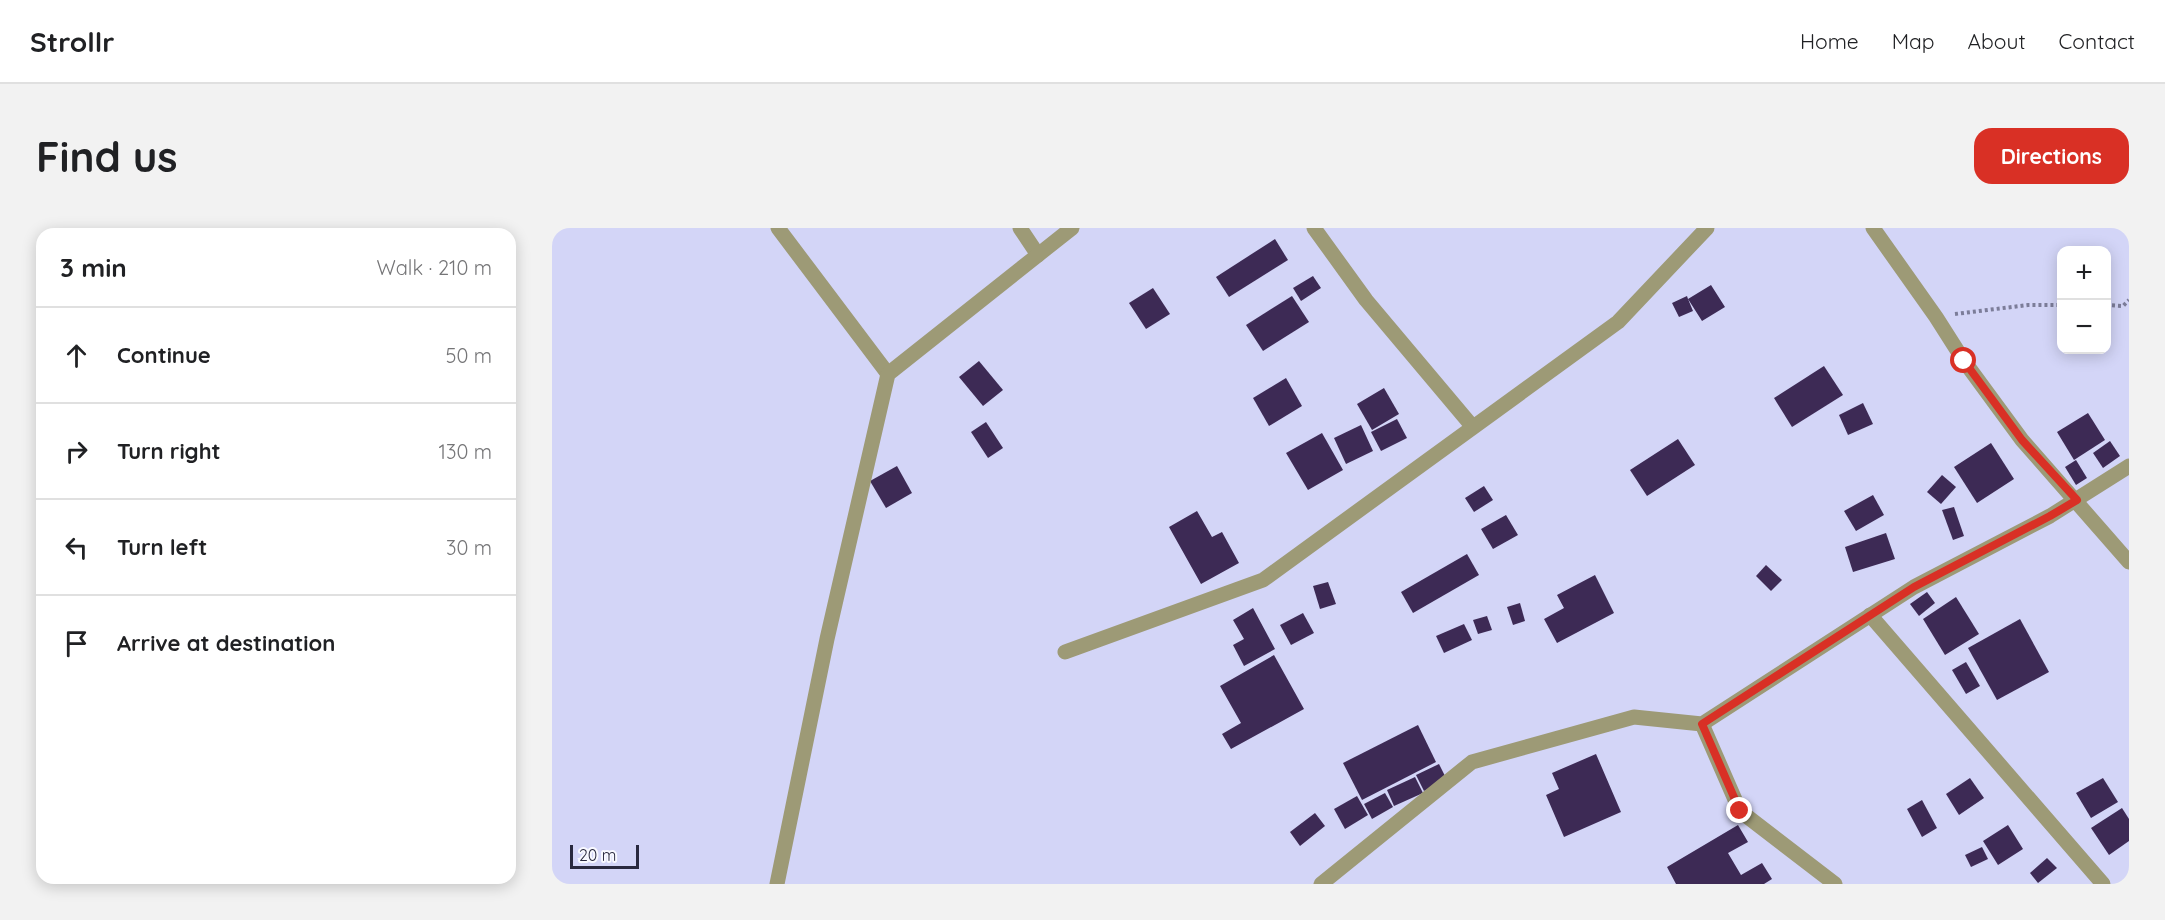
<!DOCTYPE html>
<meta charset="utf-8">
<style>
:root{--surface:#fff;--page:#f2f2f2;--text:#202124;--muted:#757577;--line:#e0e0e0;--accent:#d93025}
body{margin:0;font-family:Quicksand,sans-serif;background:var(--page);color:var(--text)}
.controls{position:absolute;right:18px;top:18px;display:grid;overflow:hidden;border-radius:12px;box-shadow:0 3px 15px #0003}
.controls button{width:54px;height:54px;display:grid;place-items:center;padding:0;border:0;border-bottom:2px solid var(--line);background:var(--surface);color:var(--text);font:30px sans-serif}
.scale{position:absolute;left:18px;bottom:15px;width:69px;box-sizing:border-box;padding-left:6px;border:3px solid #29293f;border-top:0;font-size:16px;line-height:21px;white-space:nowrap;color:#29293f;-webkit-text-stroke:4px #f8f9ff;paint-order:stroke}
.stop{position:absolute;width:18px;height:18px;margin:-14px;border:4px solid #d93025;border-radius:50%;background:#fff}
.stop.end{background:#d93025;border-color:#fff;box-shadow:0 2px 6px #0008}
.list{margin:0;padding:0;list-style:none}
h2{display:flex;justify-content:space-between;align-items:center;height:78px;margin:0;padding:0 24px;font-size:26px}
h2 small{font-size:20px;font-weight:400;color:var(--muted)}
.list li{display:grid;grid-template-columns:39px 1fr auto;gap:18px;align-items:center;box-sizing:border-box;height:96px;padding:0 24px;border-top:2px solid var(--line)}
.list b{display:block;font-size:22px;white-space:nowrap}
.list em{font-size:20px;font-style:normal;color:var(--muted)}
.icon{flex:none;width:33px;height:33px;fill:none;stroke:currentColor;stroke-width:2;stroke-linecap:round;stroke-linejoin:round}
.map{position:relative;flex:none;width:1577px;height:656px;overflow:hidden;border-radius:18px}
header{display:flex;align-items:center;gap:36px;box-sizing:border-box;height:84px;padding:0 30px;background:var(--surface);border-bottom:2px solid var(--line)}
header strong{font-size:28px}
nav{display:flex;gap:33px;margin-inline-start:auto;font-size:21px}
.intro{display:flex;align-items:center;justify-content:space-between;box-sizing:border-box;height:144px;padding:0 36px}
h1{margin:0;font-size:42px}
.button{padding:15px 27px;border-radius:18px;background:var(--accent);color:#fff;font-size:21px;font-weight:700}
main{display:flex;gap:36px;padding:0 36px}
aside{flex:1;background:var(--surface);border-radius:18px;box-shadow:0 3px 15px #0003}
.map>svg:first-child{display:block}
.building{fill:#3d2a55}
.lines{fill:none;stroke-linecap:round;stroke-linejoin:round}
.path{stroke:#7c7d99;stroke-width:4;stroke-dasharray:3 3;stroke-linecap:butt}
.minor{stroke:#9d9a76;stroke-width:15}
.route{stroke:#d93025;stroke-width:8}
</style>
<header>
<strong>Strollr</strong>
<nav><a>Home</a><a>Map</a><a>About</a><a>Contact</a></nav>
</header>
<div class="intro"><h1>Find us</h1><a class="button">Directions</a></div>
<main>
<aside>
<h2>3 min<small>Walk · 210 m</small></h2>
<ul class="list">
<li><svg class="icon" aria-label="ahead" viewBox="0 0 24 24"><path d="M12 20V5M6 11l6-6 6 6"/></svg><div><b>Continue</b></div><em>50 m</em></li>
<li><svg class="icon" aria-label="right" viewBox="0 0 24 24"><path d="M7 20v-9h11M14 6l5 5-5 5"/></svg><div><b>Turn right</b></div><em>130 m</em></li>
<li><svg class="icon" aria-label="left" viewBox="0 0 24 24"><path d="M17 20v-9H6M10 6l-5 5 5 5"/></svg><div><b>Turn left</b></div><em>30 m</em></li>
<li><svg class="icon" aria-label="arrive" viewBox="0 0 24 24"><path d="M6 21V4h12l-3 4 3 4H6"/></svg><div><b>Arrive at destination</b></div></li>
</ul>
</aside>
<div class="map">
<svg width="1577" height="656" viewBox="0 0 1577 656">
<rect width="100%" height="100%" fill="#d3d5f7"/>
<g class="building">
<path d="M723,11L736,32L677,69L664,49Z"/>
<path d="M761,48L769,60L749,73L741,60Z"/>
<path d="M1159,57L1173,79L1150,93L1136,71L1141,83L1127,89L1120,75L1135,68L1136,71Z"/>
<path d="M601,60L618,86L594,101L577,75Z"/>
<path d="M740,68L757,94L711,123L694,97Z"/>
<path d="M427,133L451,162L431,178L407,149Z"/>
<path d="M1272,138L1291,167L1240,199L1222,170Z"/>
<path d="M734,150L750,178L717,198L701,170Z"/>
<path d="M832,160L847,186L820,202L805,176Z"/>
<path d="M1311,175L1321,196L1296,207L1287,187Z"/>
<path d="M1536,185L1553,212L1522,232L1505,204Z"/>
<path d="M845,191L855,210L829,223L819,204Z"/>
<path d="M434,194L451,220L436,230L419,204Z"/>
<path d="M809,197L821,223L794,236L782,210Z"/>
<path d="M770,205L791,242L756,262L734,225Z"/>
<path d="M1126,211L1143,237L1095,268L1078,242Z"/>
<path d="M1558,213L1568,228L1551,240L1541,225Z"/>
<path d="M1439,215L1462,251L1425,275L1402,239Z"/>
<path d="M1524,232L1535,250L1524,257L1513,239Z"/>
<path d="M345,238L360,265L334,280L318,253Z"/>
<path d="M1390,247L1404,259L1389,276L1375,264Z"/>
<path d="M932,258L941,272L922,284L913,270Z"/>
<path d="M1321,267L1332,287L1304,303L1292,283Z"/>
<path d="M1402,279L1412,308L1401,312L1390,282Z"/>
<path d="M645,283L660,309L670,304L687,335L649,356L617,299Z"/>
<path d="M954,287L966,307L941,321L929,301Z"/>
<path d="M1334,305L1343,331L1301,344L1293,319Z"/>
<path d="M915,326L927,347L861,385L849,364Z"/>
<path d="M1214,337L1230,352L1219,363L1204,348Z"/>
<path d="M1043,347L1062,385L1005,415L992,391L1012,380L1005,367Z"/>
<path d="M776,354L784,376L768,381L761,358Z"/>
<path d="M1375,364L1383,375L1367,388L1358,376Z"/>
<path d="M1404,369L1427,406L1393,427L1371,391Z"/>
<path d="M968,375L973,393L961,397L955,379Z"/>
<path d="M701,380L723,421L692,438L681,417L692,411L681,392Z"/>
<path d="M751,385L762,405L739,417L728,397Z"/>
<path d="M935,388L940,402L926,406L921,392Z"/>
<path d="M1468,391L1497,444L1445,472L1416,420Z"/>
<path d="M912,396L920,412L892,425L884,408Z"/>
<path d="M722,427L752,481L679,521L670,506L689,495L668,458Z"/>
<path d="M1414,434L1428,458L1414,466L1400,442Z"/>
<path d="M866,497L884,534L810,572L791,535Z"/>
<path d="M1044,526L1069,584L1012,609L994,567L1007,561L1000,545Z"/>
<path d="M887,536L895,552L872,563L864,547Z"/>
<path d="M863,549L871,565L842,578L835,562Z"/>
<path d="M1418,550L1432,570L1407,587L1394,566Z"/>
<path d="M1551,550L1566,574L1539,590L1524,565Z"/>
<path d="M833,565L841,579L820,591L812,576Z"/>
<path d="M805,568L816,587L793,601L782,581Z"/>
<path d="M1370,572L1385,600L1370,609L1355,581Z"/>
<path d="M1570,580L1577,591V613L1557,627L1539,600Z"/>
<path d="M763,585L773,598L748,618L738,604Z"/>
<path d="M1186,597L1196,614L1176,625L1189,647L1210,635L1220,651L1212,656H1124L1115,639Z"/>
<path d="M1456,597L1471,621L1446,637L1431,613Z"/>
<path d="M1430,619L1436,631L1419,639L1413,627Z"/>
<path d="M1495,630L1505,640L1486,655L1478,645Z"/>
</g>
<g class="lines">
<g class="path">
<path d="M1554,77L1571,78L1577,72"/>
<path d="M1403,86L1476,77H1510"/>
</g>
<g class="minor">
<path d="M226,0L336,146"/>
<path d="M468,0L486,27"/>
<path d="M762,0L814,72L920,198"/>
<path d="M1321,0L1384,89L1412,133L1470,212L1577,334"/>
<path d="M1318,387L1551,656"/>
<path d="M513,424L711,352L1066,94L1155,0"/>
<path d="M1150,496L1188,583L1283,656"/>
<path d="M225,656L275,411L336,146L520,0"/>
<path d="M769,656L920,534L1082,489L1150,496L1362,359L1498,288L1577,238"/>
</g>
</g>
<g class="lines">
<path class="route" d="M1188,583L1150,496L1362,359L1498,288L1525,272L1470,212L1412,133"/>
</g>
</svg>
<div class="controls">
<button>+</button>
<button>−</button>
</div>
<div class="scale">20 m</div>
<div class="stop" style="left:1412px;top:133px"></div>
<div class="stop end" style="left:1188px;top:583px"></div>
</div>
</main>
